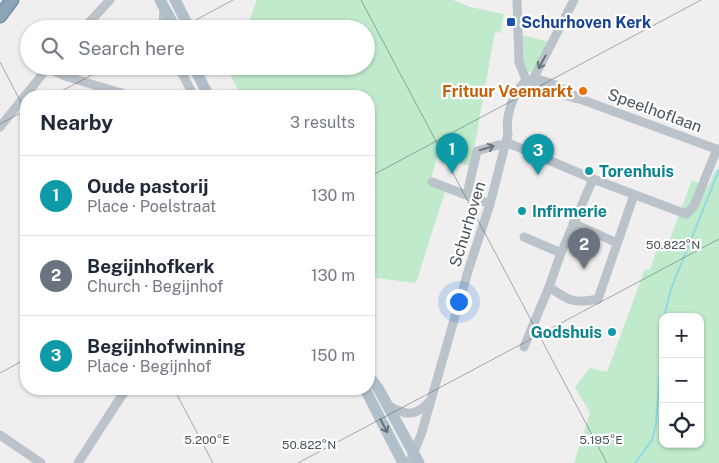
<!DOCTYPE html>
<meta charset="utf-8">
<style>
:root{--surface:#fff;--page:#f6f6f7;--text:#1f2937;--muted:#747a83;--line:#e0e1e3;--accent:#2a80ce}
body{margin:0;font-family:"Public Sans",sans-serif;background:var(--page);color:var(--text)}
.controls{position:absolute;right:15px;bottom:15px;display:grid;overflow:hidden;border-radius:10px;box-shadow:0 1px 4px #0004}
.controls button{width:45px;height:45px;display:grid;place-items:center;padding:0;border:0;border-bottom:1px solid var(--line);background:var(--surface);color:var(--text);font:25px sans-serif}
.you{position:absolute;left:458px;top:301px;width:18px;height:18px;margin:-12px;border:4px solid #fff;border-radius:50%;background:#1a73e8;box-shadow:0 0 0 8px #1a73e833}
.badge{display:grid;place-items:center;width:32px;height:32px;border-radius:50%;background:var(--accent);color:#fff;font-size:16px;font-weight:700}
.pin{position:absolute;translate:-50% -41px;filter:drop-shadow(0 1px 2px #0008)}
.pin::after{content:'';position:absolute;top:26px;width:18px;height:15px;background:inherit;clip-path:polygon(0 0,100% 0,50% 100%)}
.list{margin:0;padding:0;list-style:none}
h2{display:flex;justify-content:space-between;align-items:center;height:65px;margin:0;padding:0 20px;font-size:21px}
h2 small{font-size:16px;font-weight:400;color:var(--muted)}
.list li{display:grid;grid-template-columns:32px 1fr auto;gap:15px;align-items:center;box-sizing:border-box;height:80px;padding:0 20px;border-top:1px solid var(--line)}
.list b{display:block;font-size:19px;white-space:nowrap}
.list p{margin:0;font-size:16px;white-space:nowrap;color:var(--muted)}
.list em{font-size:16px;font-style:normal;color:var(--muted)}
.icon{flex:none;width:28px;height:28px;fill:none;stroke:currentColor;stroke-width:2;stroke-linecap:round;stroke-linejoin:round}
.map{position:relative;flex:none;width:719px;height:463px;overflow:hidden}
.search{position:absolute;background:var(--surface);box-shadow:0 1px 4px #0004;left:20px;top:20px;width:355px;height:55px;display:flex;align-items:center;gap:12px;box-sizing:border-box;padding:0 18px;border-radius:28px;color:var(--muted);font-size:19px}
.panel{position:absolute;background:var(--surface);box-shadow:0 1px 4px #0004;left:20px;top:90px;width:355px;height:305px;border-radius:20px}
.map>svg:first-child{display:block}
.green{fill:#bfeacc;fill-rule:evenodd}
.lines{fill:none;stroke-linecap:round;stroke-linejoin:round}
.stream{stroke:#91d9e3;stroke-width:2}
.highway-casing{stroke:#758fa4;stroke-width:15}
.minor{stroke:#bac3c9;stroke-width:9}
.major{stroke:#b0bfca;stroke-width:11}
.highway{stroke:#8aa4b8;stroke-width:12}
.oneway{stroke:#6a747b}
.oneway2{stroke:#626d75}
.ticks{fill:none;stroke:#485259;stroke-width:1;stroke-opacity:0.45}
.transit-dot{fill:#1a4fb4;stroke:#fff;stroke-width:2}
.food-dot{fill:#e8710a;stroke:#fff;stroke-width:2}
.culture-dot{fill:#0f9aa8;stroke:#fff;stroke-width:2}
.labels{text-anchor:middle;stroke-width:4.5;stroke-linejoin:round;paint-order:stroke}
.transit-label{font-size:16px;font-weight:bold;fill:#164399;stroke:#fff;text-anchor:start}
.food-label{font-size:16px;font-weight:bold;fill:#c56008;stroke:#fff;text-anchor:end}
.street-label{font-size:16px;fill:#485259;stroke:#fff}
.culture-label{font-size:16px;font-weight:bold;fill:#0d838f;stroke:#fff;text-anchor:start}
.ticks-label{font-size:12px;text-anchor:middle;fill:#485259;stroke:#fff;stroke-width:4.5;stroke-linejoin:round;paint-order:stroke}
</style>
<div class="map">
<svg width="719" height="463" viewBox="0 0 719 463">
<rect width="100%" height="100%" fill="#f0eeee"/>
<g class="green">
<path d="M257,0H453L470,7L504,14L500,33L495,32L474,149L470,166L437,157L431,180L447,185L416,283L369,277V96H241L226,66H366V29H246Z"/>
<path d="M522,35L549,42L532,71L529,73L523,65Z"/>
<path d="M719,168V463H574L590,413L575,387L590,368L607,372L645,269L650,270L659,242L668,244L692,180L708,187L715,171ZM663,317H700V444H663Z"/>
</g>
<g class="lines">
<g class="stream">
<path d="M664,317L671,289L719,170"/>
<path d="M635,463L652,440L656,424L663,328"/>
</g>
<defs>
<path id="highway" d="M0,16L12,0"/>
</defs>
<use href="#highway" class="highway-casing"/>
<g class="minor">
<path d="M517,0L519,62L528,85"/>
<path d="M83,29L110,0"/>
<path d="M163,29L164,6"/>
<path d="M178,66L194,96"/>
<path d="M47,68L68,77L131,96"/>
<path d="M529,80C543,77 565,89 577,97"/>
<path d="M530,88C544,85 565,97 580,99L719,150"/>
<path d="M528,89L574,0"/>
<path d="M0,127L49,66"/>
<path d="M506,142L593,179L686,214L694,206L717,149"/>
<path d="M593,179L561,253L549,287C569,301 574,304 598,299L634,195"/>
<path d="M432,182L490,204"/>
<path d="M467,194L477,151L498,145H506"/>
<path d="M573,223L617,243"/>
<path d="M524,237L561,253"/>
<path d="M524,347L549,287"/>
<path d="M387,405C405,415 415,418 430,401"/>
<path d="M0,435L41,463"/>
<path d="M78,463L126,389"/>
<path d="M409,463L421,435L469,268L490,204L508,134C505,117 513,92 526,81"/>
</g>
<g class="major">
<path d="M160,0L176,29"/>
<path d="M175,0L190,29"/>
<path d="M193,66L209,96"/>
<path d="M369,376L378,388L419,463"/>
<path d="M365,389L403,463"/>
</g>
<use href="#highway" class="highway"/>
</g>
<defs><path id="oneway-shaft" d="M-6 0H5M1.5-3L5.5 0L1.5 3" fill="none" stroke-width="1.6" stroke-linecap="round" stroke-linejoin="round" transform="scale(1.25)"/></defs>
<g class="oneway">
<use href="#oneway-shaft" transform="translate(542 62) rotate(119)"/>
<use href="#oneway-shaft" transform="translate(487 148) rotate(-17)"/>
</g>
<use class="oneway2" href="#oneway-shaft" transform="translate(384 426) rotate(62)"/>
<path class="ticks" d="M361,0L607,463M179,29L233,0M0,62L26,112M52,96L109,66M0,124L26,110M369,177L701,0M0,373L26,359M174,389L213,463M298,463L719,239"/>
<rect class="transit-dot" x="506" y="17" width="10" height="10" rx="2.5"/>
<circle class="food-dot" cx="583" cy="91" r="5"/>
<g class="culture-dot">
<circle cx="589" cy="171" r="5"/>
<circle cx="522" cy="211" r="5"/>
<circle cx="612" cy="332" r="5"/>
</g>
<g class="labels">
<g class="transit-label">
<text x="521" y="28">Schurhoven Kerk</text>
</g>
<g class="food-label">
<text x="573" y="97">Frituur Veemarkt</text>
</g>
<g class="street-label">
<text transform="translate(655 110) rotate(20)" y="6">Speelhoflaan</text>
<text transform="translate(467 224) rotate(-73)" y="6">Schurhoven</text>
</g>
<g class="culture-label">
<text x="599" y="177">Torenhuis</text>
<text x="532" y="217">Infirmerie</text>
<text x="602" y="338" text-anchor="end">Godshuis</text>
</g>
</g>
<g class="ticks-label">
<text x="673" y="249">50.822°N</text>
<text x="207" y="444">5.200°E</text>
<text x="601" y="444">5.195°E</text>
<text x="309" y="449">50.822°N</text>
</g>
</svg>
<div class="controls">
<button>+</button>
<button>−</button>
<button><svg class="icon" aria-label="locate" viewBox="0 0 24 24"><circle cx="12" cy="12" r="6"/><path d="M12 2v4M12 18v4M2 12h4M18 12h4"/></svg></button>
</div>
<div class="you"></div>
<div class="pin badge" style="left:452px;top:174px;background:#0f9aa8">1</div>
<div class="pin badge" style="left:584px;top:269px;background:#6b7280">2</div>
<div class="pin badge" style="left:538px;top:175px;background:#0f9aa8">3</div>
<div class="search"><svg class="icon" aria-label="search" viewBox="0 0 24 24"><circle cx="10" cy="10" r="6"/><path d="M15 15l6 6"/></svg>Search here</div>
<section class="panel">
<h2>Nearby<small>3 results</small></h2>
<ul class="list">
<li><span class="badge" style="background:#0f9aa8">1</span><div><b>Oude pastorij</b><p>Place · Poelstraat</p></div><em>130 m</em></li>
<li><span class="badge" style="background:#6b7280">2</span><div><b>Begijnhofkerk</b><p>Church · Begijnhof</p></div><em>130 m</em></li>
<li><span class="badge" style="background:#0f9aa8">3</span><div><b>Begijnhofwinning</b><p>Place · Begijnhof</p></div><em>150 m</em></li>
</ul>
</section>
</div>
